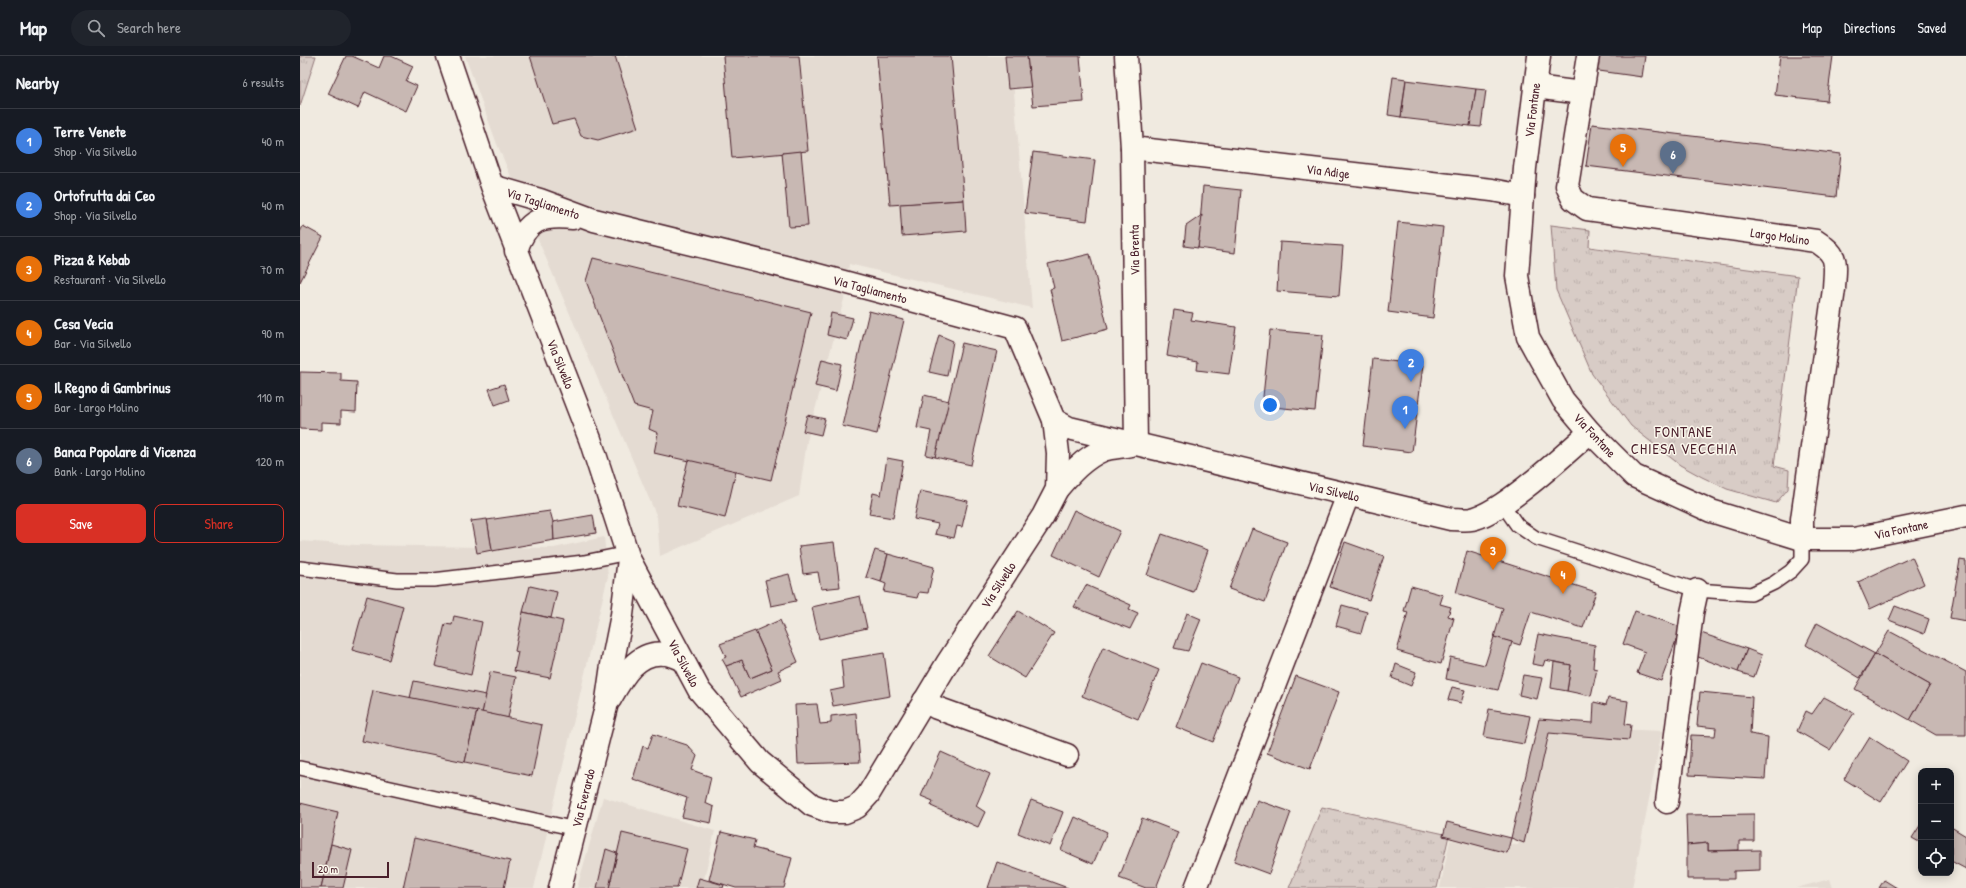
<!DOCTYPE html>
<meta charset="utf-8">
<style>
:root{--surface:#171b24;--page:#20242c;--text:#f1f3f6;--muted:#9ea1a6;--line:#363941;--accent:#d93025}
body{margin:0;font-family:"Patrick Hand",sans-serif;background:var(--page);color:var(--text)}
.controls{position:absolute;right:12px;bottom:12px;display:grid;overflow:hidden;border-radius:8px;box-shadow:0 2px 10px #0003}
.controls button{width:36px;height:36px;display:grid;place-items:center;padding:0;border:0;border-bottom:1px solid var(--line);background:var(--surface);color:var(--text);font:20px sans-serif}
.scale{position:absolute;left:12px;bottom:10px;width:77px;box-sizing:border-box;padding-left:4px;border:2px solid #4a1f2b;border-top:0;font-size:11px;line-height:14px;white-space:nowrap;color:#4a1f2b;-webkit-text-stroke:3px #fbf7ec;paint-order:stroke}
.you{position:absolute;left:970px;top:349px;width:14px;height:14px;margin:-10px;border:3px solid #fff;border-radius:50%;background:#1a73e8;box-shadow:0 0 0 6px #1a73e833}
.badge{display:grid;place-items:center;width:26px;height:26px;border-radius:50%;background:var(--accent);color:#fff;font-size:13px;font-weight:700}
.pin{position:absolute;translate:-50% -33px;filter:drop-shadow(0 1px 2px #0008)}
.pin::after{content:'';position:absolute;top:21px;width:14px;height:12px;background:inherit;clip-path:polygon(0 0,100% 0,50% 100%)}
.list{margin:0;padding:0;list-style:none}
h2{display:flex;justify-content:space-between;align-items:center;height:52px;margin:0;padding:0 16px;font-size:17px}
h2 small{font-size:13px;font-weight:400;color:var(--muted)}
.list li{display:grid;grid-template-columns:26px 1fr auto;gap:12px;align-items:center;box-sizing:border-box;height:64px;padding:0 16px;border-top:1px solid var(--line)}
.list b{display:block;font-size:15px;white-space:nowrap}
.list p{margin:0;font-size:13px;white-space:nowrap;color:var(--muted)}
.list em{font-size:13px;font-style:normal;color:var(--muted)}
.actions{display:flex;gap:8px;padding:12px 16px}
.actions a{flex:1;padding:9px 0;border:1px solid var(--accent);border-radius:8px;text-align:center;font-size:14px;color:var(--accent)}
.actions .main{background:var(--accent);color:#fff}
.icon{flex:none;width:22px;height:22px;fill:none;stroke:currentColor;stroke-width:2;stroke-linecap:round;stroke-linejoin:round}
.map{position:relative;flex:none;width:1666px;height:832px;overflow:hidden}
header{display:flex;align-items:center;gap:24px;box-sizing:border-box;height:56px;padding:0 20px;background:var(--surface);border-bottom:1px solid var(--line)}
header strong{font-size:19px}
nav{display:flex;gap:22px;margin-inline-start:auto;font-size:14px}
.search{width:280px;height:36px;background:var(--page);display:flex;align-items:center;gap:10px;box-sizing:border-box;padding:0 14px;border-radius:22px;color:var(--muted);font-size:15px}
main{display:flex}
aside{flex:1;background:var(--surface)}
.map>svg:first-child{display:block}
.built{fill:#e4dbd2}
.grass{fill:url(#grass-tufts);stroke:#917678}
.building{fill:#c8b8b3;stroke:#4a1f2b}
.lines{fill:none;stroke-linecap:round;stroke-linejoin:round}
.service-casing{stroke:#4a1f2b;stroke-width:16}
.minor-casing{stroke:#4a1f2b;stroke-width:25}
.tertiary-casing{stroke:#4a1f2b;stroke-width:25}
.service{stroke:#fbf7ec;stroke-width:13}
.minor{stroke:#fbf7ec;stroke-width:22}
.tertiary{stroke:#fbf7ec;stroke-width:22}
.labels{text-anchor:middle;stroke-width:3;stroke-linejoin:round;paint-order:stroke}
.street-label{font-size:13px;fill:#4a1f2b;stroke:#fbf7ec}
.quarter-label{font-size:15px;letter-spacing:1px;fill:#4a1f2b;stroke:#fbf7ec}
</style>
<header>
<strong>Map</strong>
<div class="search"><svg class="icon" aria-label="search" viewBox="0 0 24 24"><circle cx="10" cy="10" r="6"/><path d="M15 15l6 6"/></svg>Search here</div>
<nav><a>Map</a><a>Directions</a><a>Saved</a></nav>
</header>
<main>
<aside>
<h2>Nearby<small>6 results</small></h2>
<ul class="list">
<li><span class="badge" style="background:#3f7fe0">1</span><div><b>Terre Venete</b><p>Shop · Via Silvello</p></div><em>40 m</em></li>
<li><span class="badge" style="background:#3f7fe0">2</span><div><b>Ortofrutta dai Ceo</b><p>Shop · Via Silvello</p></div><em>40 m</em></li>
<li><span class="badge" style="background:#e8710a">3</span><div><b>Pizza &amp; Kebab</b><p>Restaurant · Via Silvello</p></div><em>70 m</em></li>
<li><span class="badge" style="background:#e8710a">4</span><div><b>Cesa Vecia</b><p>Bar · Via Silvello</p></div><em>90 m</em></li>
<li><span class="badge" style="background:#e8710a">5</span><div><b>Il Regno di Gambrinus</b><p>Bar · Largo Molino</p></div><em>110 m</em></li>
<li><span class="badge" style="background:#5c6f8a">6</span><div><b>Banca Popolare di Vicenza</b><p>Bank · Largo Molino</p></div><em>120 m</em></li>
</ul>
<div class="actions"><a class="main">Save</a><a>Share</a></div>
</aside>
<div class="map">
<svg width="1666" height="832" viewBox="0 0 1666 832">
<defs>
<pattern id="grass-tufts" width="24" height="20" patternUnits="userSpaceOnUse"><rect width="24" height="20" fill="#d8ccc6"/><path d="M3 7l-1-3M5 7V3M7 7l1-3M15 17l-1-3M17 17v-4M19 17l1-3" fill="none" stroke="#bbafaa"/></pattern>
</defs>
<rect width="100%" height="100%" fill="#f0eae0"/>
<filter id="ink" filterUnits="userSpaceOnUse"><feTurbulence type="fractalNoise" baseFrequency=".025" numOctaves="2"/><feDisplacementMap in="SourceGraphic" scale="8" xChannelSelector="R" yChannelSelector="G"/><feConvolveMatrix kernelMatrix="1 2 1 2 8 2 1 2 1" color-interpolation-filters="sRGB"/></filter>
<g filter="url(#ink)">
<g class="built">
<path d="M165,0H711L732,252L549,208L544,243L507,385L499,440L360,500L357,461L197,88Z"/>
<path d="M304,481L308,520L234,832H0V485L56,489L254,492Z"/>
<path d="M1248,670L1362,675L1332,832H1140L1150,784L1218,789Z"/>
<path d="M303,741L415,775L402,832H277Z"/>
<path d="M1530,823L1533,832H1496Z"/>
</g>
<g class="grass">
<path d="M0,0H16L0,50Z"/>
<path d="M1251,169L1290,174L1289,191L1498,220L1474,410L1489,414L1488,433L1476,447L1427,433L1402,421L1380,409L1331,370L1292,318L1256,234Z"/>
<path d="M1022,751L1149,779L1137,832H989Z"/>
</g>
<g class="building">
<path d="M46,0H52L79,12L84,0H91L113,10L106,25L117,30L106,55L65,36L58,52L28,38Z"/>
<path d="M230,0H315L338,72L298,84L281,80L274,63L252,68Z"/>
<path d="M423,0H499L508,95L432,102Z"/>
<path d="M577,0H651L664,144L590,149Z"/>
<path d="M705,0H727L731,31L708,33Z"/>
<path d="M727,0H780L784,46L733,50Z"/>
<path d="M1294,0H1345L1342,21L1292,14Z"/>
<path d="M1480,0H1533L1527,45L1475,39Z"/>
<path d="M1093,21L1106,23L1101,61L1088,59Z"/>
<path d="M1106,24L1176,33L1170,70L1101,62Z"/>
<path d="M1176,33L1186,34L1181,71L1170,70Z"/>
<path d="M1292,68L1541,98L1536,141L1286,110Z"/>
<path d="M501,95L508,170L489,171L482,97Z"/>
<path d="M733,96L795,104L787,165L725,157Z"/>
<path d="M903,130L941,134L935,197L898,192Z"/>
<path d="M664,144L666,175L602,180L600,148Z"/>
<path d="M902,159L898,192L884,190L886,170Z"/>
<path d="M1098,166L1143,171L1133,262L1088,256Z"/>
<path d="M3,170L23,181L0,226V176Z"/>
<path d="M980,186L1043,190L1039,240L977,235Z"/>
<path d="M790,198L808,273L762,285L750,233L754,232L748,208Z"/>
<path d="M293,202L511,256L471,424L354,397L358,377L349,373L353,355L334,350L286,225Z"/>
<path d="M874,254L893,257L891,264L936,271L929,318L897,314L898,306L867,300Z"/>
<path d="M569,255L604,264L577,378L542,370Z"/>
<path d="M531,257L553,262L547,284L527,279Z"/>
<path d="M970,274L1023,279L1015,355L962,350Z"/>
<path d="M639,279L653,285L647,320L629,316Z"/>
<path d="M662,287L697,295L671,409L635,401Z"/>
<path d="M522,303L542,308L536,335L515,330Z"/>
<path d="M1073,303L1123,309L1112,396L1063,390Z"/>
<path d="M0,316L41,317V325L57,326L56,356L41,355V367L21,366V374L0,373Z"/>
<path d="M204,328L209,344L195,349L189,333Z"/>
<path d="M624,339L649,345L635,401L626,399L631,375L617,372Z"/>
<path d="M507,359L525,363L521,379L503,375Z"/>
<path d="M587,402L603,405L593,462L569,458L573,437L581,439Z"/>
<path d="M388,404L436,415L425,462L377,450Z"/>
<path d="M620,435L668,445L662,471L657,470L654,482L635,478L638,468L614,463Z"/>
<path d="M774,454L820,475L799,521L753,499Z"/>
<path d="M250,455L253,466L254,484L192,495L187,464Z"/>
<path d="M293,459L296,477L254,484L253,466Z"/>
<path d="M187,463L192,494L177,497L171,465Z"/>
<path d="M952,473L987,486L965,546L929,533Z"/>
<path d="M862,478L908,494L893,536L847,519Z"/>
<path d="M534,486L540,531L521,533L518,516L503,518L499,490Z"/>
<path d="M1045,486L1084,500L1069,544L1030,531Z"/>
<path d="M575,494L588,498L581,526L566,521Z"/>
<path d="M1167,495L1296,536L1283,572L1231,556L1220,589L1194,581L1203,552L1156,537Z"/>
<path d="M588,498L634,511L628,537L619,536L617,542L584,536L586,528L581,526Z"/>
<path d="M1612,501L1624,528L1570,553L1558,526Z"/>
<path d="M1660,504L1666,505V565L1650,562Z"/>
<path d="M489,518L496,545L471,550L465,524Z"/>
<path d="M786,529L831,549L829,553L838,557L830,573L774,551Z"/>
<path d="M230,530L257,536L251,562L223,556Z"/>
<path d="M1111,530L1143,539L1140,548L1151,551L1148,560L1154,562L1141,608L1097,595L1108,556L1104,555Z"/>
<path d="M67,540L103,550L89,604L52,594Z"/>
<path d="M560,540L567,572L519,583L512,551Z"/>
<path d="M1042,549L1067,556L1061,577L1036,570Z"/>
<path d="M1595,550L1629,563L1624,578L1589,564Z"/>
<path d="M718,555L754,577L725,622L689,600Z"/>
<path d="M1335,555L1381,571L1361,625L1337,617L1345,596L1323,588Z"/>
<path d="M223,556L263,565L250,622L214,615L218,596L215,595Z"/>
<path d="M887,557L901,563L888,595L874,592Z"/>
<path d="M154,560L182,566L171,619L135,610L145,568L152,569Z"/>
<path d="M480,564L498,606L478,615L482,623L441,641L426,610L442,604L450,622L472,613L455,575Z"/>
<path d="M1517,567L1575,598L1560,622L1506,589Z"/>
<path d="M455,575L472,613L450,622L442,604L426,610L422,603L426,601L420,588Z"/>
<path d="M1589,575L1666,616V679H1636L1610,664L1630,629L1575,598Z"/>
<path d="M1401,577L1447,593L1438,616L1393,599Z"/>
<path d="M1238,578L1295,589L1293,612L1297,613L1291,640L1267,635L1271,609L1245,604L1243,610L1232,608Z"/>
<path d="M1194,581L1212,586L1198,634L1146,623L1150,601L1185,609Z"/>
<path d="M803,591L859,614L838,663L782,640Z"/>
<path d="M1447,593L1462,599L1454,621L1438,616Z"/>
<path d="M584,597L590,640L533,650L530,635L544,632L541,604Z"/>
<path d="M1575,598L1630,629L1610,664L1555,633Z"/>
<path d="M1254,606L1271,609L1267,635L1251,632Z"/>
<path d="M901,607L938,621L913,686L876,671Z"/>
<path d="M1096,608L1116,616L1111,630L1092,622Z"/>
<path d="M190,616L216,621L208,662L182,657Z"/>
<path d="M1223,619L1242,622L1237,643L1219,639Z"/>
<path d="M996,620L1039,636L1010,713L967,697Z"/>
<path d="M114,625L186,639L182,657L110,642Z"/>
<path d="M1152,631L1165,634L1161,647L1148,644Z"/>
<path d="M73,634L177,655L165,706L62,685Z"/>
<path d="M1400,636L1452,641L1450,678L1468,681L1465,723L1389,719L1391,679L1415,680L1416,672L1397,670Z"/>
<path d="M1524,641L1554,657L1530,694L1497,675L1506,655L1512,658Z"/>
<path d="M1308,642L1328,645L1325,668L1331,669L1329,684L1249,677L1224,787L1211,782L1239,663L1293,667L1294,646L1306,649Z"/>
<path d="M517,648L520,668L531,667V660L556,657L560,706L498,708L495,649Z"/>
<path d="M1189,653L1230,660L1224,688L1184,681Z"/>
<path d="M177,655L242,669L232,720L165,706Z"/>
<path d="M353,678L387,689L397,700L392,714L411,721L405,747L414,751L411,767L382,761L387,742L333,723L343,690L348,692Z"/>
<path d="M1570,681L1607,705L1581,746L1544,723Z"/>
<path d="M641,696L690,718L676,750L685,756L678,771L631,750L633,745L621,740Z"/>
<path d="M731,744L763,756L750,790L718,777Z"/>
<path d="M957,744L991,756L969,818L934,805Z"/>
<path d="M0,747L38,756L21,832H0Z"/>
<path d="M1454,758V785H1439V794L1408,795V787L1387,789L1386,759Z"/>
<path d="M775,761L807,776L793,808L761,794Z"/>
<path d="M842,762L878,776L856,832H846L819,822Z"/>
<path d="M1147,766L1211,782L1207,797L1143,780Z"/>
<path d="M1621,768V787L1612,782Z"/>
<path d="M1651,771L1666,780V813L1651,805Z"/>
<path d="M421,776L455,784L453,792L492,802L484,832H436L409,824Z"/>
<path d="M322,777L387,793L377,832H309Z"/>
<path d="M114,782L210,805L204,832H103Z"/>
<path d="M1408,787V795L1460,794V814L1434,815V823H1387V789Z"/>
<path d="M31,788L52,794L43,832H21Z"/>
<path d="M306,793L317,797L309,832H297Z"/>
<path d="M697,806L768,832H688Z"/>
<path d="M399,822L424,829L423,832H396Z"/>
<path d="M1584,824L1597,832H1579Z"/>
</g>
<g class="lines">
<defs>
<g id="service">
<path d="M1203,449L1217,469L1236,482L1397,534L1451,538L1474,527L1491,515L1502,503V483"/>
<path d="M0,512L97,524H133L284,506L328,497"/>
<path d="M0,712L276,773"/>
</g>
<g id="minor">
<path d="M148,0L192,130L290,383L329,503L399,634L460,706L512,749L531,756H545L557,751L568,739L648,606L743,460L757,433L758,397L754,364L715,272L518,219L294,164L240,144L192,130"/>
<path d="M826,0L832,92L836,388"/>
<path d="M1288,0L1267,130L1273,143L1287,153L1516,185C1540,200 1535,207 1534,233L1502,463V483"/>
<path d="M1235,31L1282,37"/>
<path d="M832,92L1192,134L1223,140"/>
<path d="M216,195C226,163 242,159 273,162"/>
<path d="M754,364L769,372L1151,463C1158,463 1166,464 1172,463C1202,457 1265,398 1290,376"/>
<path d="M757,433C770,418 784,402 803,394C811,391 822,391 831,389"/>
<path d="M310,643C322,622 337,594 365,598C371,598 377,602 383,604"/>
<path d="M624,645L637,652L767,699"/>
<path d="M1367,746L1392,557L1397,534"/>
<path d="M260,832L306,651L312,609L322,559L329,503"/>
<path d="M896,832L1048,439"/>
</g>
<path id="tertiary" d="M1239,0L1225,112L1217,220L1228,281L1263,344L1290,376L1334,420L1411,455L1502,483H1554L1666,460"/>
</defs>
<use href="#service" class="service-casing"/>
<use href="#minor" class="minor-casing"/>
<use href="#tertiary" class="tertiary-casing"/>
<use href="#service" class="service"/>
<use href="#minor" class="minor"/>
<use href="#tertiary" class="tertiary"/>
</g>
</g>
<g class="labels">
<g class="street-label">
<text transform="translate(1232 54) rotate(-83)" y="5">Via Fontane</text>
<text transform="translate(1028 115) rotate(7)" y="5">Via Adige</text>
<text transform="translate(243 147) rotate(18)" y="5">Via Tagliamento</text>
<text transform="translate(1480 180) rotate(8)" y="5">Largo Molino</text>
<text transform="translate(834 194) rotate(-91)" y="5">Via Brenta</text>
<text transform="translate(570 233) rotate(15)" y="5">Via Tagliamento</text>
<text transform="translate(261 308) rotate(68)" y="5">Via Silvello</text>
<text transform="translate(1295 379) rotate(47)" y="5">Via Fontane</text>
<text transform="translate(1034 435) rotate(13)" y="5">Via Silvello</text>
<text transform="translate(1601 473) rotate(-12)" y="5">Via Fontane</text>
<text transform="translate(698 529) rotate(-57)" y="5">Via Silvello</text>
<text transform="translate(384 607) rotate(62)" y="5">Via Silvello</text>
<text transform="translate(283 742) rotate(-76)" y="5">Via Everardo</text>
</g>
<g class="quarter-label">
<text x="1384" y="381">FONTANE<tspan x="1384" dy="17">CHIESA VECCHIA</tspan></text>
</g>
</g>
</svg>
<div class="controls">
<button>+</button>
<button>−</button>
<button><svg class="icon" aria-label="locate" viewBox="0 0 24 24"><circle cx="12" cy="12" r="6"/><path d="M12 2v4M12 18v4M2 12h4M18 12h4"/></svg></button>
</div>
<div class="scale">20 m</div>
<div class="you"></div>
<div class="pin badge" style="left:1105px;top:373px;background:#3f7fe0">1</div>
<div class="pin badge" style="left:1111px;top:326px;background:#3f7fe0">2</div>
<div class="pin badge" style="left:1193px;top:514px;background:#e8710a">3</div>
<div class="pin badge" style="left:1263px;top:538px;background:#e8710a">4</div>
<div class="pin badge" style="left:1323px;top:111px;background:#e8710a">5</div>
<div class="pin badge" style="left:1373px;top:118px;background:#5c6f8a">6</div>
</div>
</main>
